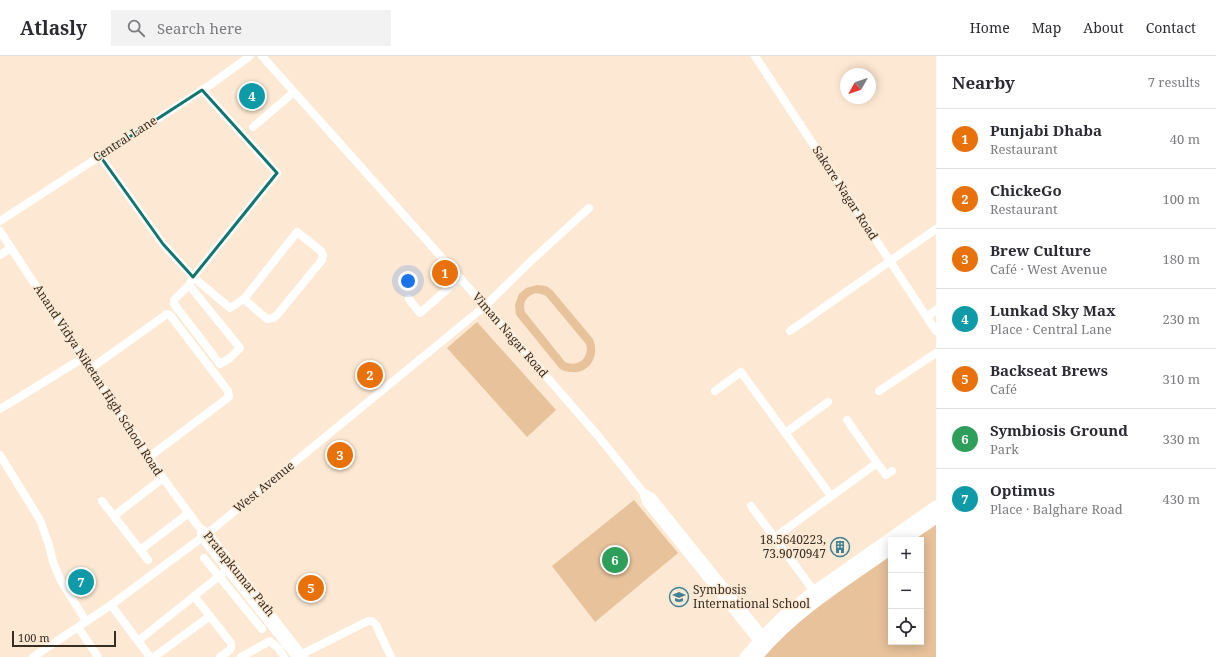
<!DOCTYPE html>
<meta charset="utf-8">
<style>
:root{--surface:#fff;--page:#f2f2f3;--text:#2b2b33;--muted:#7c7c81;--line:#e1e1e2;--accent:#2563eb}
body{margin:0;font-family:"Noto Serif",serif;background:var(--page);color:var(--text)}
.controls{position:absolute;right:12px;bottom:12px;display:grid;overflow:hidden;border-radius:0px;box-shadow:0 2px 10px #0003}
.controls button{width:36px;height:36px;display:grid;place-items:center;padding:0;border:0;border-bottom:1px solid var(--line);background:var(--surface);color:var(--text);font:20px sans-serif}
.compass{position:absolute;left:840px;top:12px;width:36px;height:36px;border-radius:50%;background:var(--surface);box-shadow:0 2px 10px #0003;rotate:230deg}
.scale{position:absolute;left:12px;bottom:10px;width:104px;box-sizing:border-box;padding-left:4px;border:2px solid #362d23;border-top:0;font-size:11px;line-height:14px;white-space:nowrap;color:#362d23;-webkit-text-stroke:3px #fde9d3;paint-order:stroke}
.you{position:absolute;left:408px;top:225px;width:14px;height:14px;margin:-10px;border:3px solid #fff;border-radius:50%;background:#1a73e8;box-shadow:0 0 0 6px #1a73e833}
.badge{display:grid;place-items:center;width:26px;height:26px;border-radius:50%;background:var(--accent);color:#fff;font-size:13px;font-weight:700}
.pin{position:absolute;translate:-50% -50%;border:2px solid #fff;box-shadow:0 1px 4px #0006}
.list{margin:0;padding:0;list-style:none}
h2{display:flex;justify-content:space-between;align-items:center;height:52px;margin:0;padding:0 16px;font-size:17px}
h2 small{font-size:13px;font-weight:400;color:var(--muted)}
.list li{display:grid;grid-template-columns:26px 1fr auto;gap:12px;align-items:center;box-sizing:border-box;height:60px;padding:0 16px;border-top:1px solid var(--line)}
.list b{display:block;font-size:15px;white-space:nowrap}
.list p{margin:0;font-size:13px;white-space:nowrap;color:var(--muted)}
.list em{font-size:13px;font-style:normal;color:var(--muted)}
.icon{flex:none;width:22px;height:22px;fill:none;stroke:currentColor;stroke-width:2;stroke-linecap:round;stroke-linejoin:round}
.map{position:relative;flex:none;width:936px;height:601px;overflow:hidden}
header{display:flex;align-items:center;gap:24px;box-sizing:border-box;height:56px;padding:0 20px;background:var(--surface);border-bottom:1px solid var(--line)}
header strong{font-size:19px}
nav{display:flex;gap:22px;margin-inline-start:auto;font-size:14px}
.search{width:280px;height:36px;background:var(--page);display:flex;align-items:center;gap:10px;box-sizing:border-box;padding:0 14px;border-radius:0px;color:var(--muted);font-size:15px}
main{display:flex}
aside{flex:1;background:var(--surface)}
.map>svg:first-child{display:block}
.green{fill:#e7c29a;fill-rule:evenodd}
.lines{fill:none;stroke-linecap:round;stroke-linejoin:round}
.minor{stroke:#fff;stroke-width:8}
.major{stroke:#fff;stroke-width:11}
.marked{fill:none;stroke:#0f766e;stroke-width:3;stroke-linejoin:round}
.labels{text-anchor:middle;stroke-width:3;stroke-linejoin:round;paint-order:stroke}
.street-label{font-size:12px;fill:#362d23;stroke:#fde9d3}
.poi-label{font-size:12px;fill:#362d23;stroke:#fde9d3;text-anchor:end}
</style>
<header>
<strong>Atlasly</strong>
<div class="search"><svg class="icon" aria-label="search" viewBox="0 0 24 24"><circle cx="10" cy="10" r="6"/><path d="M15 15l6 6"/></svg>Search here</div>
<nav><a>Home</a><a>Map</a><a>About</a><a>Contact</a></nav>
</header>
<main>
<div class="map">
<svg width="936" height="601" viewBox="0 0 936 601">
<rect width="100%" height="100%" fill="#fde9d3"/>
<g class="green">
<path d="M537,229L546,230L552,234L593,283C602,306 582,324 560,313L517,260L516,258L515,249L519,238L526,232ZM536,237L541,238L546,240L586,288C590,301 579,312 565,306L525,256C522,247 526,240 536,237Z"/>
<path d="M477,266L556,354L527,381L447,292Z"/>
<path d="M634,444L678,497L595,566L552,510Z"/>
<path d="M936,467V601H762L807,556L891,498V586H921V484H912Z"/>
</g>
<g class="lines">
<g class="minor">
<path d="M262,0L485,250L599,381L643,436L652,441L766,583"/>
<path d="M755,0L936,275"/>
<path d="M253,71L294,36"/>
<path d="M100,100L163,188L193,221L230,252L244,243L297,176L321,195L323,199L322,204L277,259L273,262L267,263L244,243"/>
<path d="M0,165L210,29L250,0"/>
<path d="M0,175L90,313L163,422L199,471L208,477L304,601"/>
<path d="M0,199L11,192"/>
<path d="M189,229L240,292L230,302L220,308L174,248V244L189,229L193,221L277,117L202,34"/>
<path d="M409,243L420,257L460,222"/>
<path d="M927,261L936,254"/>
<path d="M790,275L936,173"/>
<path d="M90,313L167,258L170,259L228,335L229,341L149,401"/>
<path d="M715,335L741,316L831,440"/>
<path d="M879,335L936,297"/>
<path d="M0,353L83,302"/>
<path d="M847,364L877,407L886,419L892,415"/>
<path d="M785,377L828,346"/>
<path d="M0,399L40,464L49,489L53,506L61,525L86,565"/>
<path d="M643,436L646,446L761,589"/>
<path d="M102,445L148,504"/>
<path d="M751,450L814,535"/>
<path d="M114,460L163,422"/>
<path d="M201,477L202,482L296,601"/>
<path d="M774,482L877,407"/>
<path d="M140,494L189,457"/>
<path d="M204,502L262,573"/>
<path d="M194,540L231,587V591L230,594L220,601"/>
<path d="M111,549L150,601"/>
<path d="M78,571L98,601"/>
<path d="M138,585L228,513"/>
<path d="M302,598L368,565H372L376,569L391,601"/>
<path d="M33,601L111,549L208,477L485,250L532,204L589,152"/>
<path d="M154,601L210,560"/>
<path d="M241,601L270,585L279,593L284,601"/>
</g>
<g class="major">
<path d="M904,484L936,462"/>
<path d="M745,601L764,579L784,559L809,539L936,450"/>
<path d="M757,601C794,556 844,526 891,493"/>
</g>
</g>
<path class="marked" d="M202,34L277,117L193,221L163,188L100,100Z"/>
<defs>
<symbol id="building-ring" viewBox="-11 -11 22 22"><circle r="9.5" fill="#fde9d3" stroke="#408193" stroke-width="1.5"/><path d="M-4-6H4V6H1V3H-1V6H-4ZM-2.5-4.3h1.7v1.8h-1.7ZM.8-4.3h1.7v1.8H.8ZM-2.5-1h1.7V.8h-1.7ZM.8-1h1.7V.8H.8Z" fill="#408193"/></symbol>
<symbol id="school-ring" viewBox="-11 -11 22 22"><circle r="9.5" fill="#fde9d3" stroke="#408193" stroke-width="1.5"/><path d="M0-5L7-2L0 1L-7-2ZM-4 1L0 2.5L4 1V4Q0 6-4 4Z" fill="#408193"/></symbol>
</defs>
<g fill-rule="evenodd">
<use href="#building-ring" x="829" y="480" width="22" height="22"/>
<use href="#school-ring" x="668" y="530" width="22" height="22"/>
</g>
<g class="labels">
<g class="street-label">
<text transform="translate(125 83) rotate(-33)" y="4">Central Lane</text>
<text transform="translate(845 137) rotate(57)" y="4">Sakore Nagar Road</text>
<text transform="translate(510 279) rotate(49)" y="4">Viman Nagar Road</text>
<text transform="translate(98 324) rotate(57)" y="4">Anand Vidya Niketan High School Road</text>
<text transform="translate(264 431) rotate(-39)" y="4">West Avenue</text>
<text transform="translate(239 518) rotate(51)" y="4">Pratapkumar Path</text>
</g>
<g class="poi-label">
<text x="826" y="488">18.5640223,<tspan x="826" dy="14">73.9070947</tspan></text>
<text x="693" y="538" text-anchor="start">Symbosis<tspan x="693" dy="14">International School</tspan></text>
</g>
</g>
</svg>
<div class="controls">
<button>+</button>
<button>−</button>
<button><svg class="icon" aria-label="locate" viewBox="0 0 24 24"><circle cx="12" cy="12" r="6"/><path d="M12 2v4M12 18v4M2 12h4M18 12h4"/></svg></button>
</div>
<svg class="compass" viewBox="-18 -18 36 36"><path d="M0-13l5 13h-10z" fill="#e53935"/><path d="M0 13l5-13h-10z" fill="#7c7c81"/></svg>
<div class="scale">100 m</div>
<div class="you"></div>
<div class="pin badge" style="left:445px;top:217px;background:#e8710a">1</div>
<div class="pin badge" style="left:370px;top:319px;background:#e8710a">2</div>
<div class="pin badge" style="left:340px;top:399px;background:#e8710a">3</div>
<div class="pin badge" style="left:252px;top:40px;background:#0f9aa8">4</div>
<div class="pin badge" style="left:311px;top:532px;background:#e8710a">5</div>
<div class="pin badge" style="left:615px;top:504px;background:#2e9e5b">6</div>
<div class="pin badge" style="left:81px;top:526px;background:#0f9aa8">7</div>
</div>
<aside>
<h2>Nearby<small>7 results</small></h2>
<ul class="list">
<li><span class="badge" style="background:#e8710a">1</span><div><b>Punjabi Dhaba</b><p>Restaurant</p></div><em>40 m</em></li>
<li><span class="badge" style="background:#e8710a">2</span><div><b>ChickeGo</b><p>Restaurant</p></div><em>100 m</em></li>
<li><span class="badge" style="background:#e8710a">3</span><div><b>Brew Culture</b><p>Café · West Avenue</p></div><em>180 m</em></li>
<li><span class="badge" style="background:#0f9aa8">4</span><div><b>Lunkad Sky Max</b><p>Place · Central Lane</p></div><em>230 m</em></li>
<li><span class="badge" style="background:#e8710a">5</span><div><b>Backseat Brews</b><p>Café</p></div><em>310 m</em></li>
<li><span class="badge" style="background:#2e9e5b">6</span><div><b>Symbiosis Ground</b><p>Park</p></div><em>330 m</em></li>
<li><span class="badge" style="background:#0f9aa8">7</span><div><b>Optimus</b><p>Place · Balghare Road</p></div><em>430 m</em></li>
</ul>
</aside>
</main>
